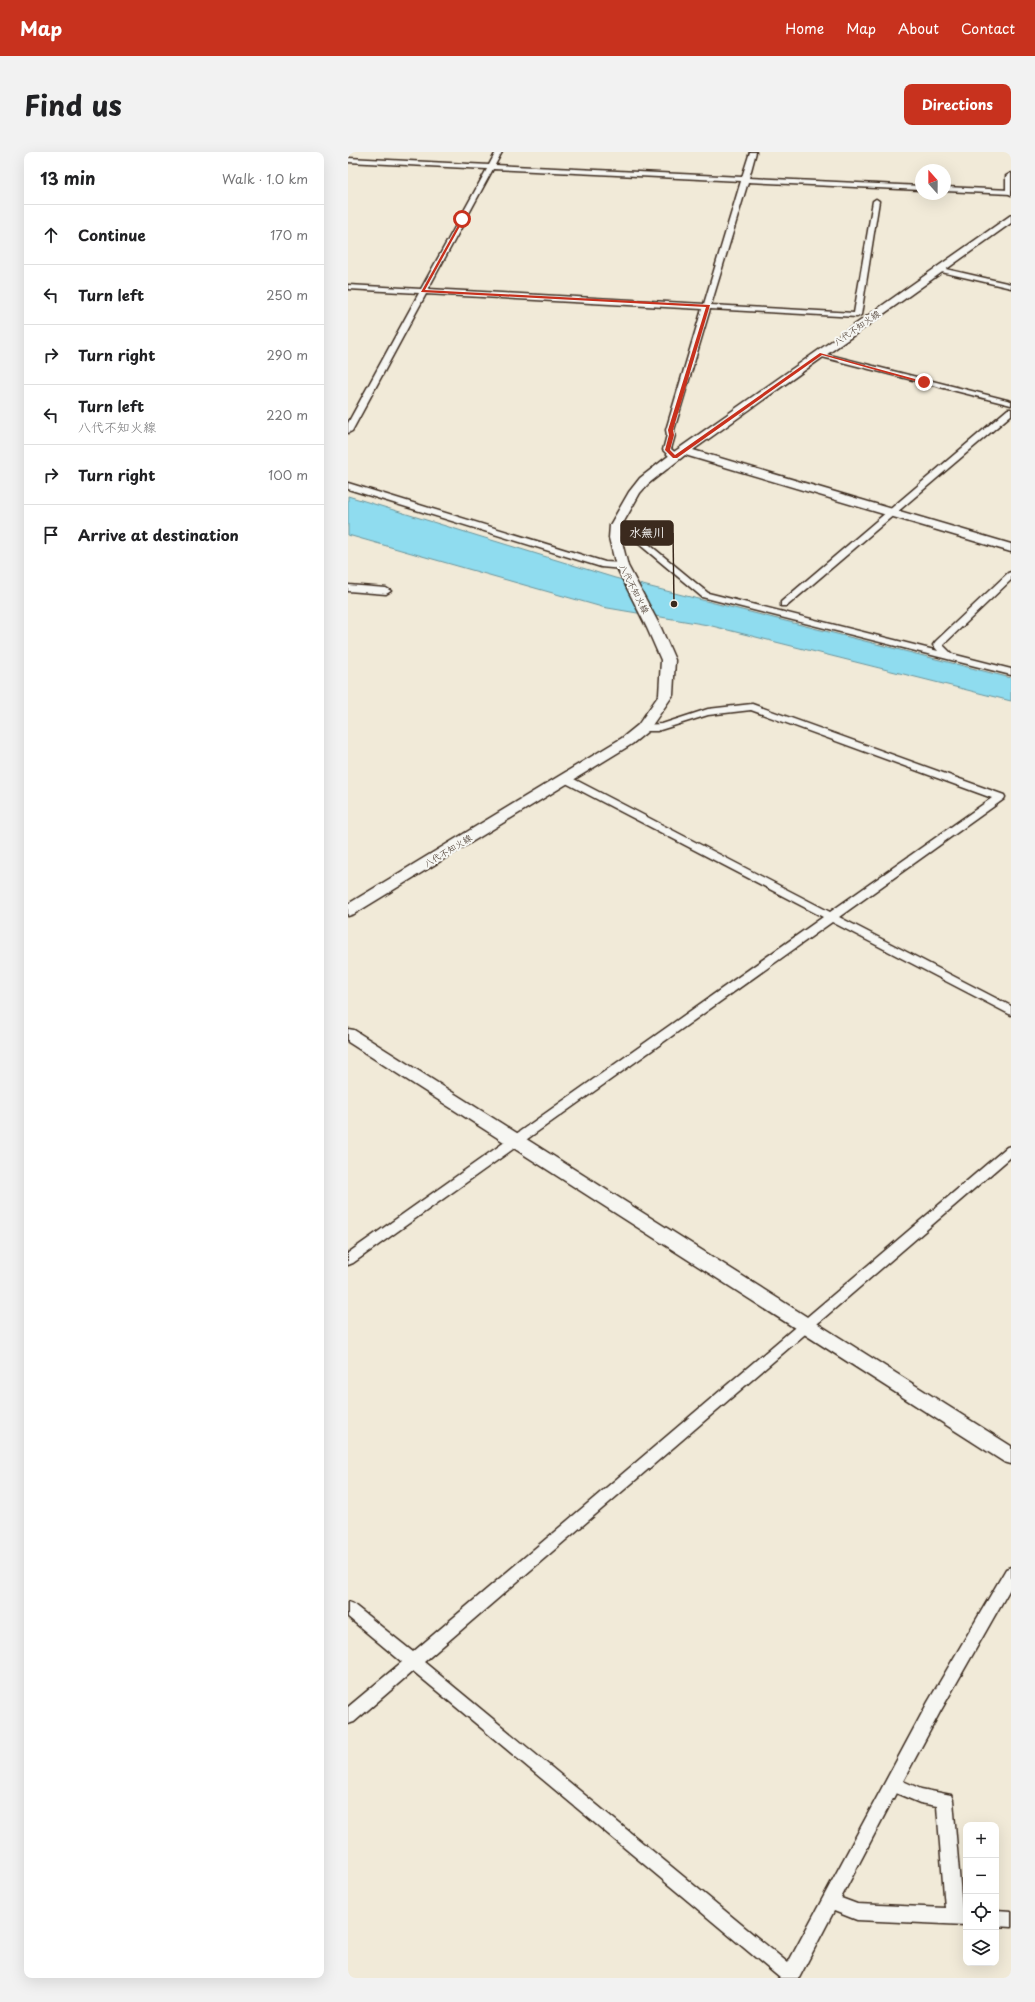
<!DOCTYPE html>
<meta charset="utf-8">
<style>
:root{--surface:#fff;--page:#f2f2f2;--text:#202124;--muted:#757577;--line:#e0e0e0;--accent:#c8321e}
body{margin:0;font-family:"Playpen Sans","Klee One",sans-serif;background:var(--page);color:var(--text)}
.controls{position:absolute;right:12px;bottom:12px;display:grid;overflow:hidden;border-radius:8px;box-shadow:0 4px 16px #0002}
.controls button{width:36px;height:36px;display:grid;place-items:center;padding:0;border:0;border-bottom:1px solid var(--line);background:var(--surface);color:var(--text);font:20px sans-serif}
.compass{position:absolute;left:567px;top:12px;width:36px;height:36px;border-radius:50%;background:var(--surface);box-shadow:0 4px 16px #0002;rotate:339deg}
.stop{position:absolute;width:12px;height:12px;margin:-9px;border:3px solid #c8321e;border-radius:50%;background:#fff}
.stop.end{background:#c8321e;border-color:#fff;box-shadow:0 1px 4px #0008}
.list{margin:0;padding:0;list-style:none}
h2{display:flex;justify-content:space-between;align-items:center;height:52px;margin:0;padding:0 16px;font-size:17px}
h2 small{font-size:13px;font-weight:400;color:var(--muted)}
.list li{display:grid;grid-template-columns:26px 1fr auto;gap:12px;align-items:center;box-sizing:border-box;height:60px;padding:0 16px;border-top:1px solid var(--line)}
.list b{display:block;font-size:15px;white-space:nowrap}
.list p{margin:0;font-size:13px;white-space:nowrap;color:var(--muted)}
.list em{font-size:13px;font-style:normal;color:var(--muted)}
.icon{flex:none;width:22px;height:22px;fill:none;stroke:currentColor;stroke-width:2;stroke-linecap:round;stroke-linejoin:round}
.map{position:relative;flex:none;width:663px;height:1826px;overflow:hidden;border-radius:8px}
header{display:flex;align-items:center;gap:24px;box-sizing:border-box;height:56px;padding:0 20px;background:var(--accent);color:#fff}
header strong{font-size:19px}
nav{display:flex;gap:22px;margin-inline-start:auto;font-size:14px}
.intro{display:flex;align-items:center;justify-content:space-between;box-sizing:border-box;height:96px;padding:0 24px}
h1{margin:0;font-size:28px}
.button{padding:10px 18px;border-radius:8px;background:var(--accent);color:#fff;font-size:14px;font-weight:700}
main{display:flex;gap:24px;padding:0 24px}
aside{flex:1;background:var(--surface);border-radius:8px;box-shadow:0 4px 16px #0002}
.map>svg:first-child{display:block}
.water{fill:#8fdcef;stroke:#6d959b}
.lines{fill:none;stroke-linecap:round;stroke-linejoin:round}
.street-casing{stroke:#3b2a1e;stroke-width:3}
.secondary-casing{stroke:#3b2a1e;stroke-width:3}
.street{fill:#f6f6f2;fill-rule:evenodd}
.secondary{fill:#f6f6f2;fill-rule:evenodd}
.route{fill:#c8321e}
.labels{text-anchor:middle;stroke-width:4;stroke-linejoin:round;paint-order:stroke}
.far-street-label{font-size:9px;fill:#3b2a1e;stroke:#f6f6f2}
.leader{fill:none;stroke:#3b2a1e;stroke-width:1.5}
.callout-dot{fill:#3b2a1e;stroke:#f6f6f2;stroke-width:1.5}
.callout{fill:#3b2a1e;stroke:#3b2a1e;stroke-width:1.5}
.callout-label{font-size:12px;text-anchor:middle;font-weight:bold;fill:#fff}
</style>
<header>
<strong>Map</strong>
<nav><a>Home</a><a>Map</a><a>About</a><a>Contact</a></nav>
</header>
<div class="intro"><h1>Find us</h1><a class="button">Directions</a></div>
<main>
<aside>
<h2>13 min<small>Walk · 1.0 km</small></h2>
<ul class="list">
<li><svg class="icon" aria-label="ahead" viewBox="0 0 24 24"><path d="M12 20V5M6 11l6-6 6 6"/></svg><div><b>Continue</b></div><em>170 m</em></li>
<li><svg class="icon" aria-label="left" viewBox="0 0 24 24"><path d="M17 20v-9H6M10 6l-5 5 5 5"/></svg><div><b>Turn left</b></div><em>250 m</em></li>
<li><svg class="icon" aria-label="right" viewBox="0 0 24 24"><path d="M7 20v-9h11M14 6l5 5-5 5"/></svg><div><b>Turn right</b></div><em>290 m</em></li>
<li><svg class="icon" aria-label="left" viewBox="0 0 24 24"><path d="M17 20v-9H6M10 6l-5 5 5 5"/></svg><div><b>Turn left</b><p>八代不知火線</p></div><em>220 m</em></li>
<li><svg class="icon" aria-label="right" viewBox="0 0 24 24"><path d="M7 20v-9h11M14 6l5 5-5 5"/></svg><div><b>Turn right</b></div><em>100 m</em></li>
<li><svg class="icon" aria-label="arrive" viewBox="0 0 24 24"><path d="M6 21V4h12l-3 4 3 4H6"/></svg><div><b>Arrive at destination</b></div></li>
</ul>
</aside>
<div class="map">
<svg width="663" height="1826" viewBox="0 0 663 1826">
<rect width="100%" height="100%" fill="#f1ead8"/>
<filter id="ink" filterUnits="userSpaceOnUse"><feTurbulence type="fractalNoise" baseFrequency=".025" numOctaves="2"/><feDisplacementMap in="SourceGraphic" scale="8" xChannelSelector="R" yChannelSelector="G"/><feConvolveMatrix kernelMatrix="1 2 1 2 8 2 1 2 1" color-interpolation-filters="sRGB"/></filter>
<g filter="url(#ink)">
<path class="water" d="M0,344L267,426L663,526V549L360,473L254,455L0,383Z"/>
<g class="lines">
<defs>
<g id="street">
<path d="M148,0H154L147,13L394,25L402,0H408L401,26L573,34V38L400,30L363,153L506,161L525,49L528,47L531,49L513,163L509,165L362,157L326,278L327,283L323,297L330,303V307H324L315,298L319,283L318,278L354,157L78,142L4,279L0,281V271L71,141L0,137V133L73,137L139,17L0,10V6L141,13ZM145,17L393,29L356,152L80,137Z"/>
<path d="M597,35L662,38L663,42L597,39Z"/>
<path d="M589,115L663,132V136L589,119Z"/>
<path d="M470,200L663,249V253L470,204Z"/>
<path d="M660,257H663V263L439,454H433V450Z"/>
<path d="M0,331L257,410L274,411L279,414L274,417L253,415L0,337Z"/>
<path d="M274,370L360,441L590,499L585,493L588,489L660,421L663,420V428L595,493L604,502L663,517V523L354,445L272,376L264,373L265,371Z"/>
<path d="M0,433L38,436L43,439L38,442L0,439Z"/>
<path d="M404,552L656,643L657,645L656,647L491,765L663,854V863L484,770L5,1111L0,1113V1101L475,765L214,629L213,627L214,625H222L482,760L644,646L403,558L360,563L309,579H295L290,576L295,573L314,572L360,557Z"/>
<path d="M663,994V1005L76,1510L440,1811L580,1550L658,1417L663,1415V1435L592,1560L555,1629L573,1637L603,1643L605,1648L614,1757H618V1773L509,1768L486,1759L451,1826H432L65,1519L6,1570L0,1572V1555L54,1510L0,1465V1450L5,1452L65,1500L659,995ZM548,1641L572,1651L589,1654L597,1756L509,1752L493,1746Z"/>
<path d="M648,1758L663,1759V1775L648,1774Z"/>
</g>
<g id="secondary">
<path d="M663,21V43L658,40V24Z"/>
<path d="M663,63V71L345,298L663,392V400L337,303L300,332L292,341L274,373L273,386L280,414L313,476L327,508L325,543L300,579L284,592L6,762L0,764V752L274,586L290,573L311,543L313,508L299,476L268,414L261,386L262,373L281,340L292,326L323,302Z"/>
<path d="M0,877L6,878L663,1294V1312L656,1310L0,890Z"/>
</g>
</defs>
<use href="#street" class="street-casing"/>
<use href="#secondary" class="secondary-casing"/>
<use href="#street" class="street"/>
<use href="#secondary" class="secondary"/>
</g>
</g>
<path class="route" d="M114,66L116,67L77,138L362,153L325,278L326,283L322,298L327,303L472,201L578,230L574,231L474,203L329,306H325L317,298L321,283L320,278L358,155L73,140Z"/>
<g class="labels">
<g class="far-street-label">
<text transform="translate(509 176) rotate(-35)" y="3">八代不知火線</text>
<text transform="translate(286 437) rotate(63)" y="3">八代不知火線</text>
<text transform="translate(100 699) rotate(-31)" y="3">八代不知火線</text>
</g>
</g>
<path class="leader" d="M326 452L325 381"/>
<circle class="callout-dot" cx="326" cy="452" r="4"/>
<rect class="callout" x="273" y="369" width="52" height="24" rx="4"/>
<g class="callout-label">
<text x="299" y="385">水無川</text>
</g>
</svg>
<div class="controls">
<button>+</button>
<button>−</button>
<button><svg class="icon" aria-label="locate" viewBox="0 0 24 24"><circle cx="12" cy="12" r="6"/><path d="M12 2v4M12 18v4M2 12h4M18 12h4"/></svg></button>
<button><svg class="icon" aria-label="layers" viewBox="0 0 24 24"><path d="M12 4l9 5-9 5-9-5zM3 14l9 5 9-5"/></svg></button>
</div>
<svg class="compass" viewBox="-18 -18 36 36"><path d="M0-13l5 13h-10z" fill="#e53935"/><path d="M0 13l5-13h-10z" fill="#757577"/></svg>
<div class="stop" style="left:114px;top:67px"></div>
<div class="stop end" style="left:576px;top:230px"></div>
</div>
</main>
